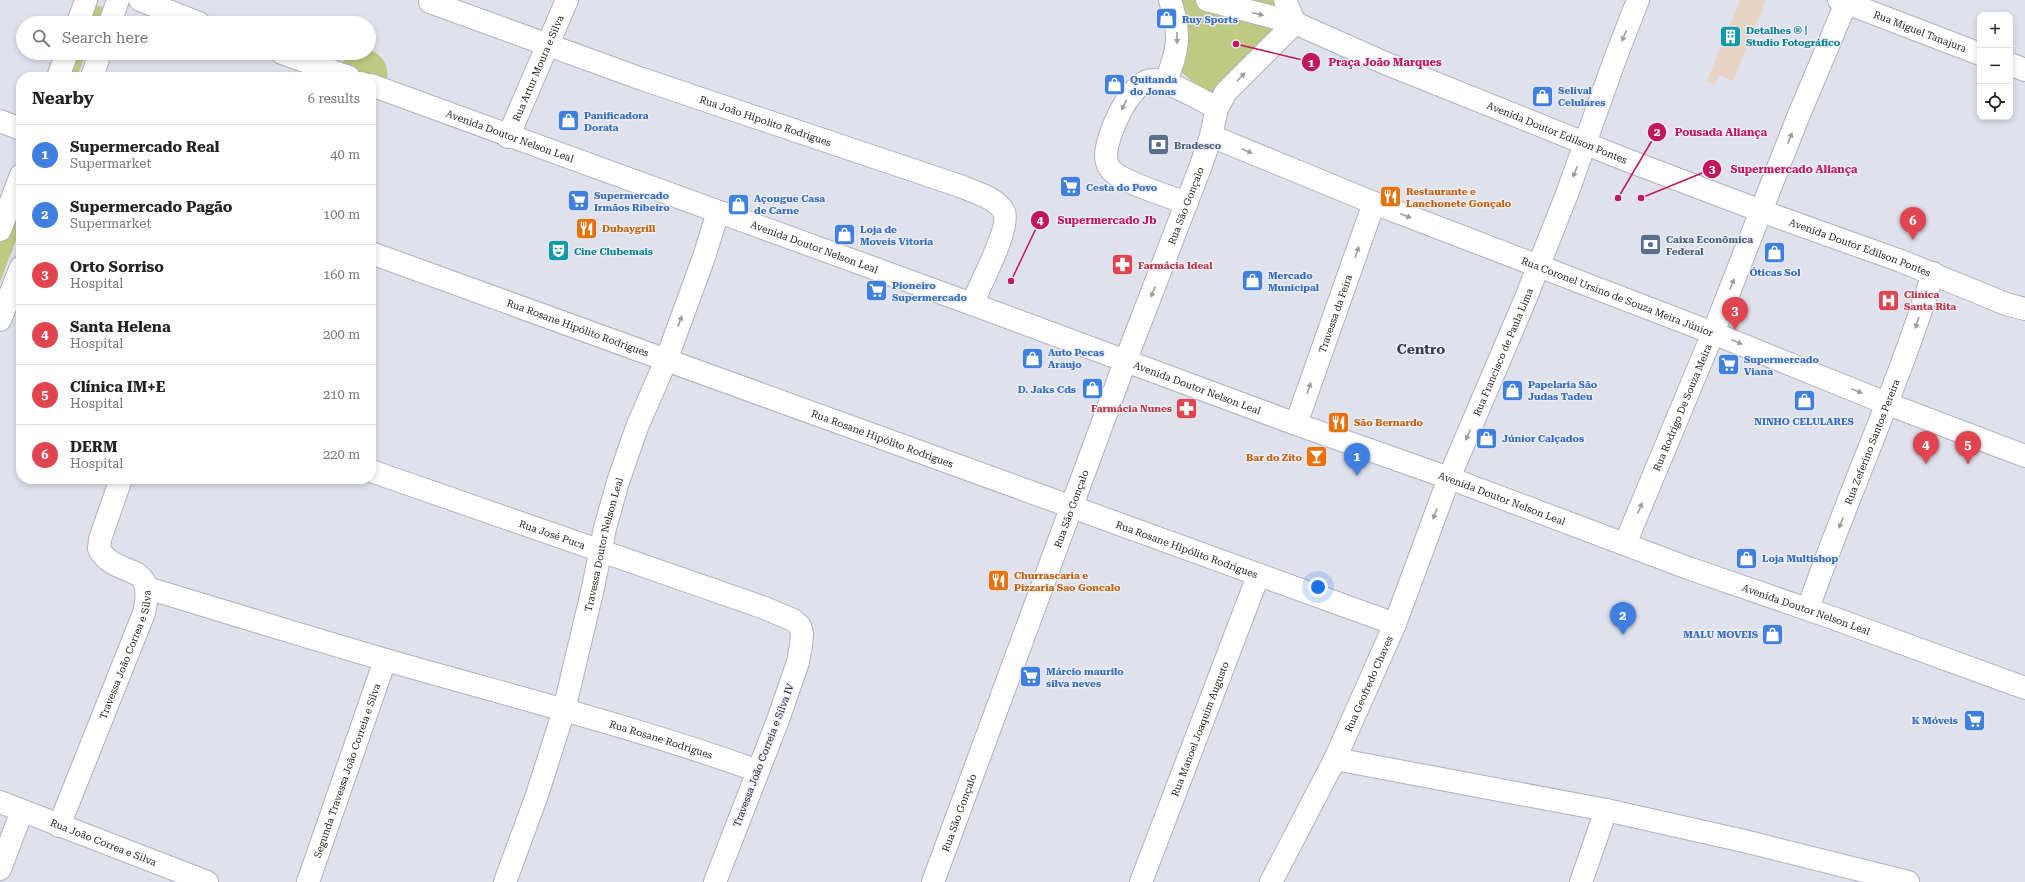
<!DOCTYPE html>
<meta charset="utf-8">
<style>
:root{--surface:#fff;--page:#f6f6f6;--text:#222;--muted:#767676;--line:#e0e0e0;--accent:#357c87}
body{margin:0;font-family:"Roboto Serif",serif;background:var(--page);color:var(--text)}
.controls{position:absolute;right:12px;top:12px;display:grid;overflow:hidden;border-radius:8px;box-shadow:0 2px 6px #0003}
.controls button{width:36px;height:36px;display:grid;place-items:center;padding:0;border:0;border-bottom:1px solid var(--line);background:var(--surface);color:var(--text);font:20px sans-serif}
.you{position:absolute;left:1318px;top:587px;width:14px;height:14px;margin:-10px;border:3px solid #fff;border-radius:50%;background:#1a73e8;box-shadow:0 0 0 6px #1a73e833}
.badge{display:grid;place-items:center;width:26px;height:26px;border-radius:50%;background:var(--accent);color:#fff;font-size:13px;font-weight:700}
.pin{position:absolute;translate:-50% -33px;filter:drop-shadow(0 1px 2px #0008)}
.pin::after{content:'';position:absolute;top:21px;width:14px;height:12px;background:inherit;clip-path:polygon(0 0,100% 0,50% 100%)}
.list{margin:0;padding:0;list-style:none}
h2{display:flex;justify-content:space-between;align-items:center;height:52px;margin:0;padding:0 16px;font-size:17px}
h2 small{font-size:13px;font-weight:400;color:var(--muted)}
.list li{display:grid;grid-template-columns:26px 1fr auto;gap:12px;align-items:center;box-sizing:border-box;height:60px;padding:0 16px;border-top:1px solid var(--line)}
.list b{display:block;font-size:15px;white-space:nowrap}
.list p{margin:0;font-size:13px;white-space:nowrap;color:var(--muted)}
.list em{font-size:13px;font-style:normal;color:var(--muted)}
.icon{flex:none;width:22px;height:22px;fill:none;stroke:currentColor;stroke-width:2;stroke-linecap:round;stroke-linejoin:round}
.map{position:relative;flex:none;width:2025px;height:882px;overflow:hidden}
.search{position:absolute;background:var(--surface);box-shadow:0 2px 6px #0003;left:16px;top:16px;width:360px;height:44px;display:flex;align-items:center;gap:10px;box-sizing:border-box;padding:0 14px;border-radius:22px;color:var(--muted);font-size:15px}
.panel{position:absolute;background:var(--surface);box-shadow:0 2px 6px #0003;left:16px;top:72px;width:360px;height:412px;border-radius:16px}
.map>svg:first-child{display:block}
.commercial{fill:#e8d3c5}
.green{fill:#beca83}
.lines{fill:none;stroke-linecap:round;stroke-linejoin:round}
.minor-casing{stroke:#afb0bc;stroke-width:24}
.major-casing{stroke:#afb0bc;stroke-width:24}
.minor{stroke:#fff;stroke-width:22}
.major{stroke:#fff;stroke-width:22}
.oneway{fill:#9c9c9f}
.labels{text-anchor:middle;stroke-width:3;stroke-linejoin:round;paint-order:stroke}
.shop-label{font-size:10px;font-weight:bold;fill:#366cbe;stroke:#eceefa;text-anchor:start}
.culture-label{font-size:10px;font-weight:bold;fill:#0d838f;stroke:#eceefa;text-anchor:start}
.street-label{font-size:10px;fill:#242429;stroke:#eceefa}
.service-label{font-size:10px;font-weight:bold;fill:#4e5e75;stroke:#eceefa;text-anchor:start}
.food-label{font-size:10px;font-weight:bold;fill:#c56008;stroke:#eceefa;text-anchor:start}
.health-label{font-size:10px;font-weight:bold;fill:#be3a42;stroke:#eceefa;text-anchor:start}
.district-label{font-size:14px;font-weight:bold;fill:#3c3d47;stroke:#eceefa}
.leader{fill:none;stroke:#c2185b;stroke-width:1.5}
.callout-dot{fill:#c2185b;stroke:#eceefa;stroke-width:1.5}
.mark-label{font-size:12px;text-anchor:middle;font-weight:bold;fill:#fff}
.callout-label{font-size:11px;text-anchor:middle;font-weight:bold;fill:#c2185b;stroke:#eceefa;stroke-width:3;stroke-linejoin:round;paint-order:stroke}
</style>
<div class="map">
<svg width="2025" height="882" viewBox="0 0 2025 882">
<rect width="100%" height="100%" fill="#dfe1ed"/>
<path class="commercial" d="M1740,0H1766L1733,81L1719,75L1715,85L1707,81Z"/>
<g class="green">
<path d="M1176,0H1286L1291,8L1216,102L1179,70L1187,51L1188,26Z"/>
<path d="M90,4L103,7L97,23H83Z"/>
<path d="M369,50C385,55 390,68 386,84L339,66L350,53H369Z"/>
<path d="M71,53H86L77,77H62Z"/>
<path d="M21,189V227L0,282V240Z"/>
</g>
<g class="lines">
<defs>
<g id="minor">
<path d="M140,0L199,23"/>
<path id="s1" d="M1839,0L1980,54"/>
<path id="s2" d="M430,2L642,79L963,187C976,193 997,198 1004,212C1011,227 979,287 972,304"/>
<path d="M78,23L86,0"/>
<path d="M110,23L118,0"/>
<path d="M282,53L349,77"/>
<path d="M2010,64L2025,70"/>
<path d="M58,77L67,53"/>
<path d="M92,77L100,53"/>
<path d="M1165,83C1179,50 1181,34 1170,0"/>
<path id="s3" d="M371,85L972,304L1296,424L1449,478L1688,568L1833,618L2025,688"/>
<path d="M1217,108L1226,92L1295,23"/>
<path d="M0,121L21,129"/>
<path id="s4" d="M1211,136L1374,203L1713,333L1888,404L2025,456"/>
<path id="s5" d="M508,137L567,0"/>
<path d="M0,230L21,175"/>
<path id="s6" d="M371,253C713,375 1053,502 1395,624"/>
<path d="M0,320L21,267"/>
<path id="s7" d="M1296,424L1374,203"/>
<path id="s8" d="M371,471L762,607L793,620L800,626L802,634L801,646L798,662L778,720L715,882"/>
<path id="s9" d="M1625,544L1713,333L1798,117L1846,3"/>
<path id="s10" d="M147,588C227,612 306,637 386,660C511,696 636,727 758,771"/>
<path id="s11" d="M1808,609C1847,496 1898,387 1933,273"/>
<path d="M1335,759L1606,810L1744,841L1908,882"/>
<path id="s12" d="M0,802L207,882"/>
<path id="s13" d="M59,826L144,613C157,557 117,581 99,549L100,539L121,479"/>
<path d="M0,869L22,811"/>
<path id="s14" d="M308,882L385,660"/>
<path id="s15" d="M505,882L537,795L564,710L593,588L605,528L618,482L637,427L667,358L704,257L718,212"/>
<path id="s16" d="M933,882L1125,362L1200,168L1211,136L1217,108C1203,101 1167,80 1153,80C1130,80 1106,136 1106,156C1106,161 1108,166 1111,170C1122,182 1170,197 1187,203"/>
<path id="s17" d="M1141,882L1258,576"/>
<path id="s18" d="M1271,882L1335,759L1395,624L1449,478L1525,300L1567,194L1615,59L1638,0"/>
<path d="M1581,882L1606,810"/>
</g>
<g id="major">
<path id="s19" d="M1207,0L1295,23L1385,63L1624,159L1761,211L1901,261L2006,304L2025,309"/>
<path d="M1285,0L1295,23"/>
</g>
</defs>
<use href="#minor" class="minor-casing"/>
<use href="#major" class="major-casing"/>
<use href="#minor" class="minor"/>
<use href="#major" class="major"/>
</g>
<defs><path id="oneway-solid" d="M-6-.8H1V-3.2L6.5 0L1 3.2V.8H-6Z"/></defs>
<g class="oneway">
<use href="#oneway-solid" transform="translate(1258 14) rotate(14)"/>
<use href="#oneway-solid" transform="translate(1624 36) rotate(112)"/>
<use href="#oneway-solid" transform="translate(1177 38) rotate(89)"/>
<use href="#oneway-solid" transform="translate(1241 77) rotate(-46)"/>
<use href="#oneway-solid" transform="translate(1124 105) rotate(117)"/>
<use href="#oneway-solid" transform="translate(1790 138) rotate(-68)"/>
<use href="#oneway-solid" transform="translate(1247 151) rotate(23)"/>
<use href="#oneway-solid" transform="translate(1575 172) rotate(111)"/>
<use href="#oneway-solid" transform="translate(1406 216) rotate(21)"/>
<use href="#oneway-solid" transform="translate(1357 252) rotate(-71)"/>
<use href="#oneway-solid" transform="translate(1732 284) rotate(-68)"/>
<use href="#oneway-solid" transform="translate(1153 292) rotate(111)"/>
<use href="#oneway-solid" transform="translate(680 321) rotate(-70)"/>
<use href="#oneway-solid" transform="translate(1917 323) rotate(109)"/>
<use href="#oneway-solid" transform="translate(1737 342) rotate(22)"/>
<use href="#oneway-solid" transform="translate(1309 388) rotate(-71)"/>
<use href="#oneway-solid" transform="translate(1857 391) rotate(22)"/>
<use href="#oneway-solid" transform="translate(1468 435) rotate(114)"/>
<use href="#oneway-solid" transform="translate(1640 508) rotate(-68)"/>
<use href="#oneway-solid" transform="translate(1435 514) rotate(110)"/>
<use href="#oneway-solid" transform="translate(1841 523) rotate(111)"/>
</g>
<defs>
<symbol id="shop-square" viewBox="-11 -11 22 22"><rect x="-9" y="-9" width="18" height="18" rx="4" fill="#3f7fe0" stroke="#eceefa"/><path d="M-5-2.5h2.3a2.7 3.5 0 0 1 5.4 0H5L5.5 6h-11ZM-1.5-2.5h3a1.5 2.3 0 0 0-3 0Z" fill="#fff"/></symbol>
<symbol id="building-square" viewBox="-11 -11 22 22"><rect x="-9" y="-9" width="18" height="18" rx="4" fill="#0f9aa8" stroke="#eceefa"/><path d="M-4-6H4V6H1V3H-1V6H-4ZM-2.5-4.3h1.7v1.8h-1.7ZM.8-4.3h1.7v1.8H.8ZM-2.5-1h1.7V.8h-1.7ZM.8-1h1.7V.8H.8Z" fill="#fff"/></symbol>
<symbol id="bank-square" viewBox="-11 -11 22 22"><rect x="-9" y="-9" width="18" height="18" rx="4" fill="#5c6f8a" stroke="#eceefa"/><path d="M-6-4H6V4H-6ZM0-2.3a2.3 2.3 0 1 0 0 4.6a2.3 2.3 0 1 0 0-4.6Z" fill="#fff"/></symbol>
<symbol id="supermarket-square" viewBox="-11 -11 22 22"><rect x="-9" y="-9" width="18" height="18" rx="4" fill="#3f7fe0" stroke="#eceefa"/><path d="M-6-5.5h2.5l.6 2H6L4.5 2H-2.5L-4.4-4H-6ZM-1.5 3.2a1.3 1.3 0 1 0 .1 0ZM3 3.2a1.3 1.3 0 1 0 .1 0Z" fill="#fff"/></symbol>
<symbol id="restaurant-square" viewBox="-11 -11 22 22"><rect x="-9" y="-9" width="18" height="18" rx="4" fill="#e8710a" stroke="#eceefa"/><path d="M-5-6h1v4h1v-4h1v4h1v-4h1v5L-1.5 .5V6h-2V.5L-5-1ZM5-6V6H3V1.5H1.5Q1.5-4 5-6Z" fill="#fff"/></symbol>
<symbol id="theatre-square" viewBox="-11 -11 22 22"><rect x="-9" y="-9" width="18" height="18" rx="4" fill="#0f9aa8" stroke="#eceefa"/><path d="M-5-5.5Q0-4 5-5.5V0Q5 5 0 6Q-5 5-5 0ZM-3.3-2.5H-1v1.5H-3.3ZM1-2.5H3.3v1.5H1ZM-2.8 1Q0 5.5 2.8 1Z" fill="#fff"/></symbol>
<symbol id="pharmacy-square" viewBox="-11 -11 22 22"><rect x="-9" y="-9" width="18" height="18" rx="4" fill="#e0444e" stroke="#eceefa"/><path d="M-2-6h4v4h4v4h-4v4h-4v-4h-4v-4h4Z" fill="#fff"/></symbol>
<symbol id="hospital-square" viewBox="-11 -11 22 22"><rect x="-9" y="-9" width="18" height="18" rx="4" fill="#e0444e" stroke="#eceefa"/><path d="M-5-5h3v3.5h4V-5h3V5h-3V1.5h-4V5h-3Z" fill="#fff"/></symbol>
<symbol id="bar-square" viewBox="-11 -11 22 22"><rect x="-9" y="-9" width="18" height="18" rx="4" fill="#e8710a" stroke="#eceefa"/><path d="M-6-5H6L.8 .8V4.5H3.5V6h-7V4.5H-.8V.8Z" fill="#fff"/></symbol>
</defs>
<g fill-rule="evenodd">
<use href="#shop-square" x="1154" y="6" width="25" height="25"/>
<use href="#building-square" x="1718" y="24" width="25" height="25"/>
<use href="#shop-square" x="1102" y="72" width="25" height="25"/>
<use href="#shop-square" x="1530" y="84" width="25" height="25"/>
<use href="#shop-square" x="556" y="108" width="25" height="25"/>
<use href="#bank-square" x="1146" y="132" width="25" height="25"/>
<use href="#supermarket-square" x="1058" y="174" width="25" height="25"/>
<use href="#restaurant-square" x="1378" y="184" width="25" height="25"/>
<use href="#supermarket-square" x="566" y="188" width="25" height="25"/>
<use href="#shop-square" x="726" y="192" width="25" height="25"/>
<use href="#restaurant-square" x="574" y="216" width="25" height="25"/>
<use href="#shop-square" x="832" y="222" width="25" height="25"/>
<use href="#bank-square" x="1638" y="232" width="25" height="25"/>
<use href="#theatre-square" x="546" y="238" width="25" height="25"/>
<use href="#shop-square" x="1762" y="240" width="25" height="25"/>
<use href="#pharmacy-square" x="1110" y="252" width="25" height="25"/>
<use href="#shop-square" x="1240" y="268" width="25" height="25"/>
<use href="#supermarket-square" x="864" y="278" width="25" height="25"/>
<use href="#hospital-square" x="1876" y="288" width="25" height="25"/>
<use href="#shop-square" x="1020" y="346" width="25" height="25"/>
<use href="#supermarket-square" x="1716" y="352" width="25" height="25"/>
<use href="#shop-square" x="1080" y="376" width="25" height="25"/>
<use href="#shop-square" x="1500" y="378" width="25" height="25"/>
<use href="#shop-square" x="1792" y="388" width="25" height="25"/>
<use href="#pharmacy-square" x="1174" y="396" width="25" height="25"/>
<use href="#restaurant-square" x="1326" y="410" width="25" height="25"/>
<use href="#shop-square" x="1474" y="426" width="25" height="25"/>
<use href="#bar-square" x="1304" y="444" width="25" height="25"/>
<use href="#shop-square" x="1734" y="546" width="25" height="25"/>
<use href="#restaurant-square" x="986" y="568" width="25" height="25"/>
<use href="#shop-square" x="1760" y="622" width="25" height="25"/>
<use href="#supermarket-square" x="1018" y="664" width="25" height="25"/>
<use href="#supermarket-square" x="1962" y="708" width="25" height="25"/>
</g>
<g class="labels">
<g class="shop-label">
<text x="1182" y="23">Ruy Sports</text>
<text x="1130" y="83">Quitanda<tspan x="1130" dy="12">do Jonas</tspan></text>
<text x="1558" y="94">Selival<tspan x="1558" dy="12">Celulares</tspan></text>
<text x="584" y="119">Panificadora<tspan x="584" dy="12">Dorata</tspan></text>
<text x="1086" y="191">Cesta do Povo</text>
<text x="594" y="199">Supermercado<tspan x="594" dy="12">Irmãos Ribeiro</tspan></text>
<text x="754" y="202">Açougue Casa<tspan x="754" dy="12">de Carne</tspan></text>
<text x="860" y="233">Loja de<tspan x="860" dy="12">Moveis Vitoria</tspan></text>
<text x="1775" y="276" text-anchor="middle">Óticas Sol</text>
<text x="1268" y="279">Mercado<tspan x="1268" dy="12">Municipal</tspan></text>
<text x="892" y="289">Pioneiro<tspan x="892" dy="12">Supermercado</tspan></text>
<text x="1048" y="356">Auto Pecas<tspan x="1048" dy="12">Araujo</tspan></text>
<text x="1744" y="363">Supermercado<tspan x="1744" dy="12">Viana</tspan></text>
<text x="1528" y="388">Papelaria São<tspan x="1528" dy="12">Judas Tadeu</tspan></text>
<text x="1076" y="393" text-anchor="end">D. Jaks Cds</text>
<text x="1804" y="425" text-anchor="middle">NINHO CELULARES</text>
<text x="1502" y="442">Júnior Calçados</text>
<text x="1762" y="562">Loja Multishop</text>
<text x="1758" y="638" text-anchor="end">MALU MOVEIS</text>
<text x="1046" y="675">Márcio maurilo<tspan x="1046" dy="12">silva neves</tspan></text>
<text x="1958" y="724" text-anchor="end">K Móveis</text>
</g>
<g class="culture-label">
<text x="1746" y="34">Detalhes ® |<tspan x="1746" dy="12">Studio Fotográfico</tspan></text>
<text x="574" y="255">Cine Clubemais</text>
</g>
<g class="street-label">
<text dy="4" stroke="none"><textPath href="#s1" startOffset="87">Rua Miguel Tanajura</textPath></text>
<text dy="4" stroke="none"><textPath href="#s5" startOffset="75">Rua Artur Moura e Silva</textPath></text>
<text dy="4" stroke="none"><textPath href="#s2" startOffset="356">Rua João Hipolito Rodrigues</textPath></text>
<text dy="4" stroke="none"><textPath href="#s19" startOffset="375">Avenida Doutor Edilson Pontes</textPath></text>
<text dy="4" stroke="none"><textPath href="#s3" startOffset="148">Avenida Doutor Nelson Leal</textPath></text>
<text dy="4" stroke="none"><textPath href="#s16" startOffset="722">Rua São Gonçalo</textPath></text>
<text dy="4" stroke="none"><textPath href="#s19" startOffset="699">Avenida Doutor Edilson Pontes</textPath></text>
<text dy="4" stroke="none"><textPath href="#s3" startOffset="472">Avenida Doutor Nelson Leal</textPath></text>
<text dy="4" stroke="none"><textPath href="#s4" startOffset="437">Rua Coronel Ursino de Souza Meira Júnior</textPath></text>
<text dy="4" stroke="none"><textPath href="#s7" startOffset="117">Travessa da Feira</textPath></text>
<text dy="4" stroke="none"><textPath href="#s6" startOffset="220">Rua Rosane Hipólito Rodrigues</textPath></text>
<text dy="4" stroke="none"><textPath href="#s18" startOffset="579">Rua Francisco de Paula Lima</textPath></text>
<text dy="4" stroke="none"><textPath href="#s3" startOffset="880">Avenida Doutor Nelson Leal</textPath></text>
<text dy="4" stroke="none"><textPath href="#s9" startOffset="148">Rua Rodrigo De Souza Meira</textPath></text>
<text dy="4" stroke="none"><textPath href="#s6" startOffset="544">Rua Rosane Hipólito Rodrigues</textPath></text>
<text dy="4" stroke="none"><textPath href="#s11" startOffset="179">Rua Zeferino Santos Pereira</textPath></text>
<text dy="4" stroke="none"><textPath href="#s3" startOffset="1204">Avenida Doutor Nelson Leal</textPath></text>
<text dy="4" stroke="none"><textPath href="#s16" startOffset="398">Rua São Gonçalo</textPath></text>
<text dy="4" stroke="none"><textPath href="#s8" startOffset="192">Rua José Puca</textPath></text>
<text dy="4" stroke="none"><textPath href="#s15" startOffset="352">Travessa Doutor Nelson Leal</textPath></text>
<text dy="4" stroke="none"><textPath href="#s6" startOffset="868">Rua Rosane Hipólito Rodrigues</textPath></text>
<text dy="4" stroke="none"><textPath href="#s3" startOffset="1528">Avenida Doutor Nelson Leal</textPath></text>
<text dy="4" stroke="none"><textPath href="#s13" startOffset="184">Travessa João Correa e Silva</textPath></text>
<text dy="4" stroke="none"><textPath href="#s18" startOffset="221">Rua Geofredo Chaves</textPath></text>
<text dy="4" stroke="none"><textPath href="#s17" startOffset="164">Rua Manoel Joaquim Augusto</textPath></text>
<text dy="4" stroke="none"><textPath href="#s10" startOffset="536">Rua Rosane Rodrigues</textPath></text>
<text transform="translate(763 755) rotate(-69)" y="4">Travessa João Correia e Silva IV</text>
<text dy="4" stroke="none"><textPath href="#s14" startOffset="118">Segunda Travessa João Correia e Silva</textPath></text>
<text dy="4" stroke="none"><textPath href="#s16" startOffset="74">Rua São Gonçalo</textPath></text>
<text dy="4" stroke="none"><textPath href="#s12" startOffset="111">Rua João Correa e Silva</textPath></text>
</g>
<g class="service-label">
<text x="1174" y="149">Bradesco</text>
<text x="1666" y="243">Caixa Econômica<tspan x="1666" dy="12">Federal</tspan></text>
</g>
<g class="food-label">
<text x="1406" y="195">Restaurante e<tspan x="1406" dy="12">Lanchonete Gonçalo</tspan></text>
<text x="602" y="232">Dubaygrill</text>
<text x="1354" y="426">São Bernardo</text>
<text x="1302" y="461" text-anchor="end">Bar do Zito</text>
<text x="1014" y="579">Churrascaria e<tspan x="1014" dy="12">Pizzaria Sao Goncalo</tspan></text>
</g>
<g class="health-label">
<text x="1138" y="269">Farmácia Ideal</text>
<text x="1904" y="298">Clinica<tspan x="1904" dy="12">Santa Rita</tspan></text>
<text x="1172" y="412" text-anchor="end">Farmácia Nunes</text>
</g>
<g class="district-label">
<text x="1421" y="354">Centro</text>
</g>
</g>
<path class="leader" d="M1236 44L1311 62M1618 198L1657 132M1641 198L1712 169M1011 281L1040 220"/>
<g class="callout-dot">
<circle cx="1236" cy="44" r="4"/>
<circle cx="1618" cy="198" r="4"/>
<circle cx="1641" cy="198" r="4"/>
<circle cx="1011" cy="281" r="4"/>
<circle cx="1311" cy="62" r="10"/>
<circle cx="1657" cy="132" r="10"/>
<circle cx="1712" cy="169" r="10"/>
<circle cx="1040" cy="220" r="10"/>
</g>
<g class="mark-label">
<text x="1311" y="67">1</text>
<text x="1657" y="136">2</text>
<text x="1712" y="173">3</text>
<text x="1040" y="224">4</text>
</g>
<g class="callout-label">
<text x="1385" y="66">Praça João Marques</text>
<text x="1721" y="136">Pousada Aliança</text>
<text x="1794" y="173">Supermercado Aliança</text>
<text x="1107" y="224">Supermercado Jb</text>
</g>
</svg>
<div class="controls">
<button>+</button>
<button>−</button>
<button><svg class="icon" aria-label="locate" viewBox="0 0 24 24"><circle cx="12" cy="12" r="6"/><path d="M12 2v4M12 18v4M2 12h4M18 12h4"/></svg></button>
</div>
<div class="you"></div>
<div class="pin badge" style="left:1357px;top:476px;background:#3f7fe0">1</div>
<div class="pin badge" style="left:1623px;top:635px;background:#3f7fe0">2</div>
<div class="pin badge" style="left:1735px;top:330px;background:#e0444e">3</div>
<div class="pin badge" style="left:1926px;top:464px;background:#e0444e">4</div>
<div class="pin badge" style="left:1968px;top:464px;background:#e0444e">5</div>
<div class="pin badge" style="left:1913px;top:240px;background:#e0444e">6</div>
<div class="search"><svg class="icon" aria-label="search" viewBox="0 0 24 24"><circle cx="10" cy="10" r="6"/><path d="M15 15l6 6"/></svg>Search here</div>
<section class="panel">
<h2>Nearby<small>6 results</small></h2>
<ul class="list">
<li><span class="badge" style="background:#3f7fe0">1</span><div><b>Supermercado Real</b><p>Supermarket</p></div><em>40 m</em></li>
<li><span class="badge" style="background:#3f7fe0">2</span><div><b>Supermercado Pagão</b><p>Supermarket</p></div><em>100 m</em></li>
<li><span class="badge" style="background:#e0444e">3</span><div><b>Orto Sorriso</b><p>Hospital</p></div><em>160 m</em></li>
<li><span class="badge" style="background:#e0444e">4</span><div><b>Santa Helena</b><p>Hospital</p></div><em>200 m</em></li>
<li><span class="badge" style="background:#e0444e">5</span><div><b>Clínica IM+E</b><p>Hospital</p></div><em>210 m</em></li>
<li><span class="badge" style="background:#e0444e">6</span><div><b>DERM</b><p>Hospital</p></div><em>220 m</em></li>
</ul>
</section>
</div>
